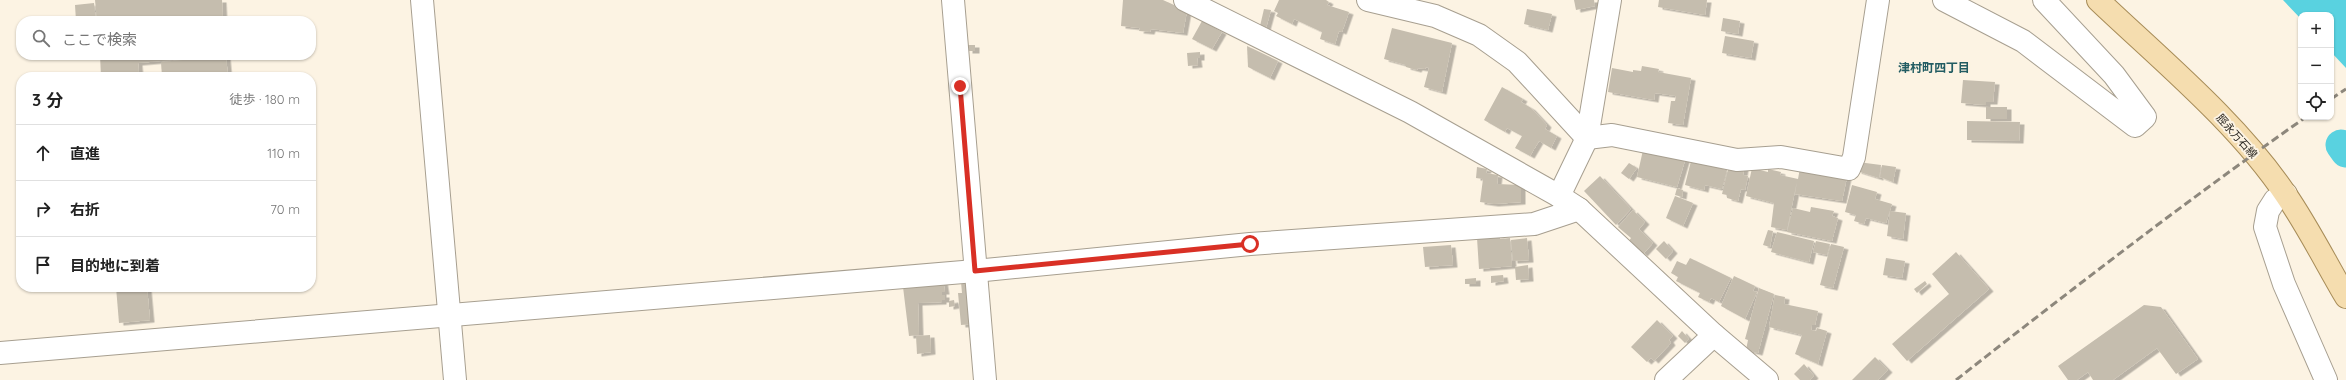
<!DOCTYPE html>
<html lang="ja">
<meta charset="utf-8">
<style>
:root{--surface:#fff;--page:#f2f2f2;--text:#222;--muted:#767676;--line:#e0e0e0}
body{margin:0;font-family:Quicksand,"Noto Sans JP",sans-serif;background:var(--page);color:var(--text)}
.controls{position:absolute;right:12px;top:12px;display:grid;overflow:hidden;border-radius:8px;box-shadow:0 1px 3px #0004}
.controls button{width:36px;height:36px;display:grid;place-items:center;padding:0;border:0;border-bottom:1px solid var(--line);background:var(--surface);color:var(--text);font:20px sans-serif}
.stop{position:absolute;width:12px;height:12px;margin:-9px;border:3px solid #d93025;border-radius:50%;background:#fff}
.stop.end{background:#d93025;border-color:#fff;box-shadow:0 1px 4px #0008}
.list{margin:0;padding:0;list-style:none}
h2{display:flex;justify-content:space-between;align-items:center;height:52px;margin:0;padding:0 16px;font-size:17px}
h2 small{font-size:13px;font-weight:400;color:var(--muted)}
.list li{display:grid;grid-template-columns:26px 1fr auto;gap:12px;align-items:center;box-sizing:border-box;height:56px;padding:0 16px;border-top:1px solid var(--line)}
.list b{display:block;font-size:15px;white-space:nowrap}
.list em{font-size:13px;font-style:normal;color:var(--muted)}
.icon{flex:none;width:22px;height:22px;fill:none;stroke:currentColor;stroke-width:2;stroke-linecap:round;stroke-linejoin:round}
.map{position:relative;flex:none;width:2346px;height:380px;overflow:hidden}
.search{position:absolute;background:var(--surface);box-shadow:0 1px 3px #0004;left:16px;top:16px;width:300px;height:44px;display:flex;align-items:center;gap:10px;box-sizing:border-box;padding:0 14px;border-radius:16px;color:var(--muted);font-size:15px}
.panel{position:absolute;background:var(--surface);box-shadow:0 1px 3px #0004;left:16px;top:72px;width:300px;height:220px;border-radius:16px}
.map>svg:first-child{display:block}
.water{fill:#59d2e0}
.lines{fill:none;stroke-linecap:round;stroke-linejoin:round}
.river{stroke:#59d2e0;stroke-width:31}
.building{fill:#c5bdae;filter:url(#shadow)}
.minor-casing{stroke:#a79f90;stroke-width:24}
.major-casing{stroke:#a78c58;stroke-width:24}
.minor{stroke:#fff;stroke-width:22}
.major{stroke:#f5ddaf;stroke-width:22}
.rail{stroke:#8d877c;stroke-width:3;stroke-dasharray:8 4;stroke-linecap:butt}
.route{stroke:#d93025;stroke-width:5}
.labels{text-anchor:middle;stroke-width:4;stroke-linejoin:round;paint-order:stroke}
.street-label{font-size:11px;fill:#221f1a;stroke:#fcf3e3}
.neighbourhood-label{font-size:12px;font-weight:bold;fill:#225c62;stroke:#fcf3e3}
</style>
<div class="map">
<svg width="2346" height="380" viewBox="0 0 2346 380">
<defs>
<filter id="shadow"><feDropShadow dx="4.5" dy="2.5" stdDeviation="0" flood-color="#0004"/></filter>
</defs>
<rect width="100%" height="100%" fill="#fcf3e3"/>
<path class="water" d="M2283,0H2346V68L2331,52V15H2301V19Z"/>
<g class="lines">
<path class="river" d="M2341,145L2346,152"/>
</g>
<g class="building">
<path d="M95,0H222L223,21H97Z"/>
<path d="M1123,0H1163L1187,11L1183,33L1151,29L1150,32L1139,31L1140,28L1121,26Z"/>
<path d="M1279,0H1326L1329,2L1327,5L1349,12L1342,32L1339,31L1335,44L1320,39L1322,32L1294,19L1292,24L1276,16L1278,13L1274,11Z"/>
<path d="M1574,0H1594L1595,6L1576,10Z"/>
<path d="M1659,0H1707L1705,15L1658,7Z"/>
<path d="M94,3L96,21H76L75,5Z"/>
<path d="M1264,9L1271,10L1266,28L1260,26Z"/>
<path d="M1527,9L1552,14L1548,30L1524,24Z"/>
<path d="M1723,18L1740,21L1738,34L1721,31Z"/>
<path d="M1202,21L1222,32L1212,49L1192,39Z"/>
<path d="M1392,28L1452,43L1442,92L1424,87L1429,68L1426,67L1425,69L1418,68L1417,70L1406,67V65L1384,59Z"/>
<path d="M1725,36L1754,41L1751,58L1722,53Z"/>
<rect x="968" y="45" width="7" height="6"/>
<path d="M1247,46L1278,61L1270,78L1248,67Z"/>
<path d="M1200,52V58H1197L1198,65L1188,66L1187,53Z"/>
<path d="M100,55H218V56L138,63L139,74L101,77Z"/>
<path d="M226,56L228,77H162L161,62Z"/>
<path d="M1642,66L1659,69L1658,72L1691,78L1683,125L1668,123L1671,101H1675L1676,96L1655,93L1654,100L1608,92L1612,68L1633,72V70L1641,71Z"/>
<path d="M1963,80L1995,82L1993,102H1986V105L1961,103Z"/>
<path d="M1502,87L1523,99L1521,102L1531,108L1547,125L1545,129L1557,136L1551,148L1539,141L1530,156L1515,148L1522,136L1507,128L1505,132L1484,120Z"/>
<rect x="1986" y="107" width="21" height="12"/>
<path d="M1967,121L2020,122L2019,141L1967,140Z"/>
<path d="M1643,150L1686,157L1677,187L1637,177Z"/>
<path d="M1691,161L1727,170L1722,189L1705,185L1704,190L1685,185Z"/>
<path d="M1858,162L1881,165L1879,178L1857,171Z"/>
<path d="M1629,163L1637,168L1629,179L1621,173Z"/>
<path d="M1882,165L1896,167L1893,182L1880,177Z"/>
<path d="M1734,166L1744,168L1743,175L1748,176L1745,190L1741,189L1738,201L1727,198V195L1722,194L1728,170L1733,171Z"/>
<path d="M1477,167L1487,169L1486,173L1498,175L1497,184L1521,185V202L1494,204L1480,202L1483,179L1476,178Z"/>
<path d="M1752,168L1768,172V169L1781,172L1780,175L1798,179L1800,168L1847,177L1842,201L1795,194L1797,181L1787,230L1771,227L1774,203L1746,196Z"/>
<path d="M1600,176L1631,209L1616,225L1584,191Z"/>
<path d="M1852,185L1877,192L1875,199L1892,204L1886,223L1866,218L1864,224L1854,221L1856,215L1845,212Z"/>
<path d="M1677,188L1683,190L1682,197L1675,195Z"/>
<path d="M1675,196L1693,203L1683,226L1666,218Z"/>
<path d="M1811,207L1834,211L1832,216L1838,218L1832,241L1787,232L1793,208L1810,212Z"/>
<path d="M1633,210L1645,222L1639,229L1653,243L1643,254L1629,241L1631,238L1618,227Z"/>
<path d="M1890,211L1906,213L1903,239L1887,236Z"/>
<path d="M1768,230L1773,231L1770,247L1763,245Z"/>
<path d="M1777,232L1814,241L1809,262L1771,252Z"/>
<path d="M1500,236V239L1510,238L1512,266L1479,269L1477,238Z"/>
<path d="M1527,238L1529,260L1513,261L1511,240Z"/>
<path d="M1664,241L1673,251L1666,259L1656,249Z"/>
<path d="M1816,241L1830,244L1827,255L1813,252Z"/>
<path d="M1831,244L1844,247L1833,288L1820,285Z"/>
<path d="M1451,245L1453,265L1425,267L1423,247Z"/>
<path d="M1956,252L1989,289L1907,361L1892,344L1949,294L1932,274Z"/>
<path d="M1690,258L1731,278L1719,302L1711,298L1709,302L1698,297L1700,293L1676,281L1678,277L1671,273L1677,261L1686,265Z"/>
<path d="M1886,258L1905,261L1902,278L1883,275Z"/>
<path d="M1528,265L1529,279L1516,280L1515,267Z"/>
<path d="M1503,275L1504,281L1491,283V276Z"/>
<path d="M1734,276L1755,286L1753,291L1757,292L1745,319L1721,306Z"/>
<path d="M1476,278V284H1465V279Z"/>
<path d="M943,280L945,292H942V295H945V300H942V302L918,303L919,335L909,336L903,287Z"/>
<path d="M969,281L973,324L961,325L958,293H962L961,282Z"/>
<path d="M1925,281L1927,284L1917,293L1914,289Z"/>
<path d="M116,287H147L150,320L119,323Z"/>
<path d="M1759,288L1774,294L1758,353L1746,350L1748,340L1745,339Z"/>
<path d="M1775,295L1785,297L1784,304L1818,311L1815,325H1812L1811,330L1816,331L1817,328L1827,331L1818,364L1795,354L1802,335L1769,327Z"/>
<path d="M954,300L955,306L949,307V301Z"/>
<path d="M2144,305L2161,307L2198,359L2176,374L2157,348L2113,380H2093L2088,372L2077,380H2068L2058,366Z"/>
<path d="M1657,320L1673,336L1669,340L1671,343L1654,361L1651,358L1647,362L1631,347Z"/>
<path d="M1682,331L1689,339L1685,343L1678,336Z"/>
<path d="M930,335L931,352L917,354L916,336Z"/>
<path d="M1875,357L1888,370L1878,380H1852Z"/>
<path d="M1804,364L1814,376L1810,380H1800L1794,374Z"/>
</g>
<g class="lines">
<defs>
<g id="minor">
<path d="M422,0L455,380"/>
<path d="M953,0L985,380"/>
<path d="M1185,0L1410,112L1559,196L1579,209L1714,335L1767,380"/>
<path d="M1368,0L1435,16L1479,35L1517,62L1587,138L1612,135L1737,160L1781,157L1849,169L1854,157L1878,0"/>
<path d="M1944,0L2023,41L2135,126L2145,117L2114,75L2044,0"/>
<path d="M2286,194L2275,200L2268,211L2265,227L2284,284L2326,380"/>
<path d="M1559,196L1587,138L1610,0"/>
<path d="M0,353L975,271L1250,244L1534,224L1579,209"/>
<path d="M1666,380L1714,335"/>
</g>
<path id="major" d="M2098,0C2160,59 2238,123 2286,195C2308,227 2326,263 2346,297"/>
</defs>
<use href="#minor" class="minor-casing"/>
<use href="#major" class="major-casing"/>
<use href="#minor" class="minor"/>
<use href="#major" class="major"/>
<g class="rail">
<path d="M2331,99L2346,89"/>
<path d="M1956,380C2071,290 2186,201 2306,117"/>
</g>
</g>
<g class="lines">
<path class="route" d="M960,86L975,271L1250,244"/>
</g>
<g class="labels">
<g class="street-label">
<text transform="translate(2237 136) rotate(48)" y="4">脛永万石線</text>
</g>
<g class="neighbourhood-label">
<text x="1934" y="72">津村町四丁目</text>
</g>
</g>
</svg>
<div class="controls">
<button>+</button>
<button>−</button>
<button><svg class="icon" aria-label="locate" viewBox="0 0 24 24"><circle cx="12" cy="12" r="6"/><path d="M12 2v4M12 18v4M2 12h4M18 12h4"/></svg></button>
</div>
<div class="stop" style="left:1250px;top:244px"></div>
<div class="stop end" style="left:960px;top:86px"></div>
<div class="search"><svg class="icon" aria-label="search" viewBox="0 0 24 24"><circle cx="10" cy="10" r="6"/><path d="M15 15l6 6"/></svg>ここで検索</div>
<section class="panel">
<h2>3 分<small>徒歩 · 180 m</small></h2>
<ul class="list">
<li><svg class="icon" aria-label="ahead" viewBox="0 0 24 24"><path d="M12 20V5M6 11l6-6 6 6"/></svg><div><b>直進</b></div><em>110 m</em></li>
<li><svg class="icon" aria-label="right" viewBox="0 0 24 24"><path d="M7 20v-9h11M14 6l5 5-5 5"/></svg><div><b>右折</b></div><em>70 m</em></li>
<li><svg class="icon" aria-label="arrive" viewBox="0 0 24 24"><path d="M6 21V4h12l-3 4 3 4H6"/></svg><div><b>目的地に到着</b></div></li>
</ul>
</section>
</div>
